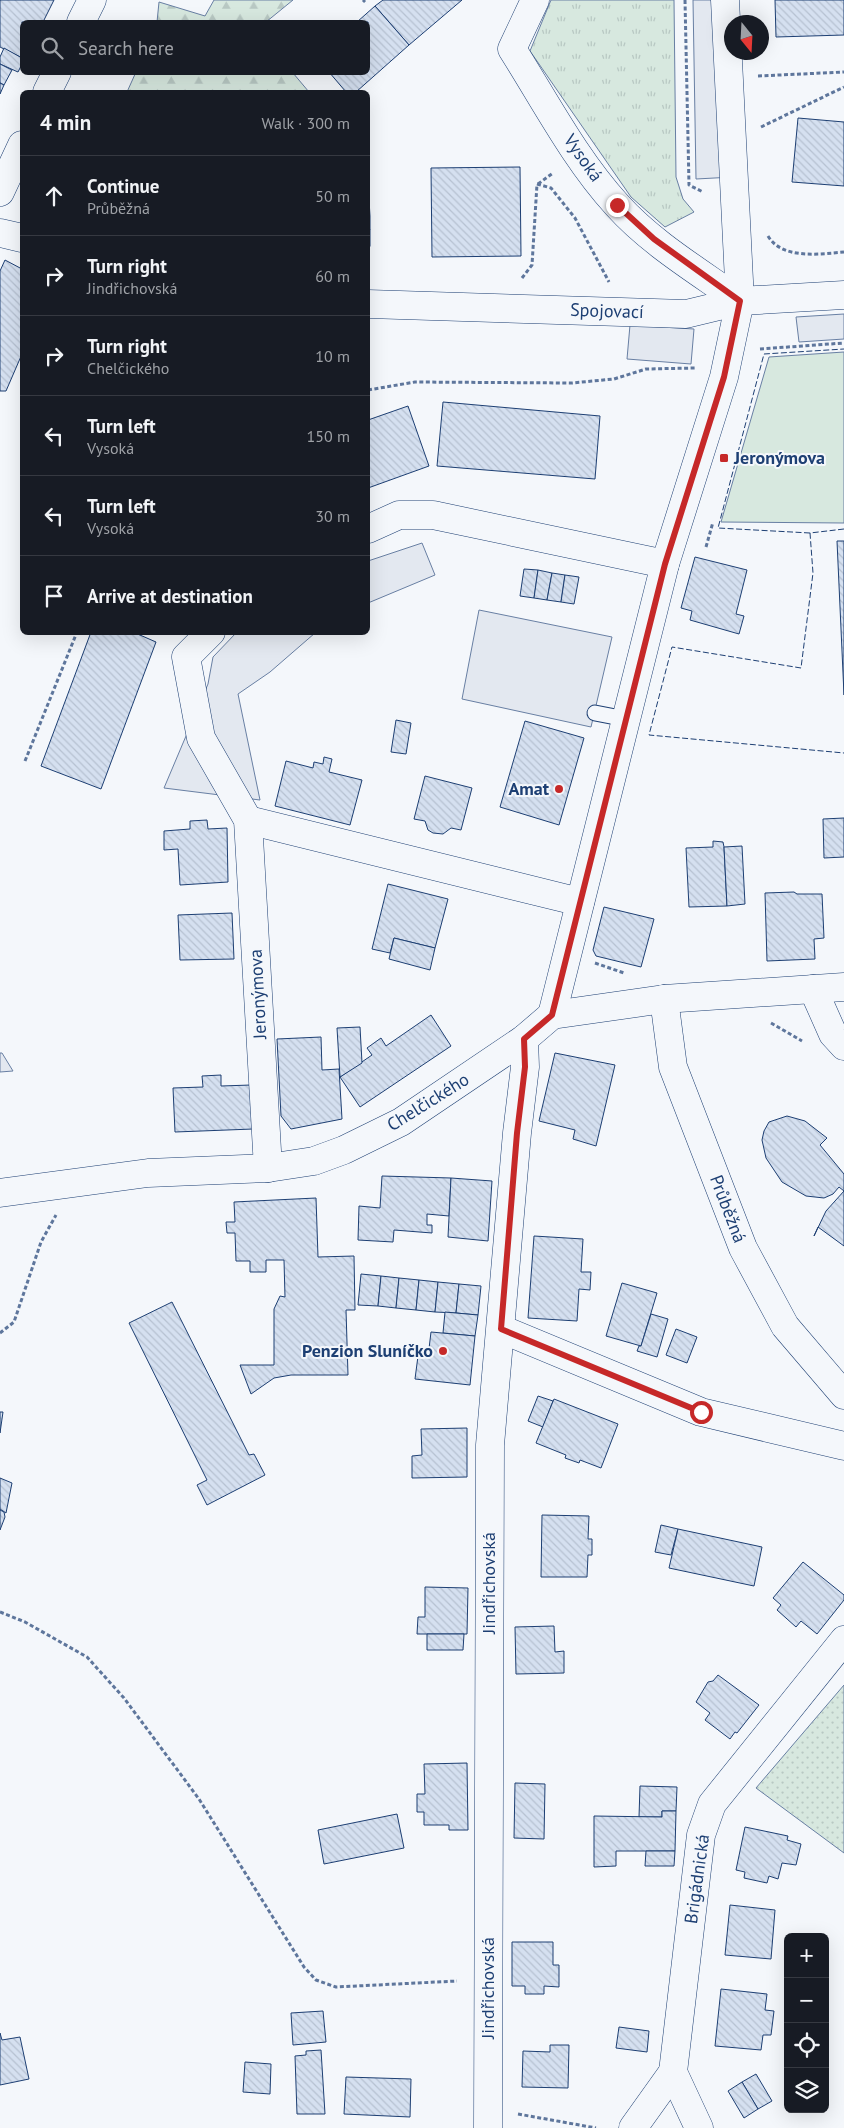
<!DOCTYPE html>
<meta charset="utf-8">
<style>
:root{--surface:#171b24;--page:#242831;--text:#f1f3f6;--muted:#9ea1a6;--line:#363941}
body{margin:0;font-family:"PT Sans",sans-serif;background:var(--page);color:var(--text)}
.controls{position:absolute;right:15px;bottom:15px;display:grid;overflow:hidden;border-radius:8px;box-shadow:0 5px 20px #0002}
.controls button{width:45px;height:45px;display:grid;place-items:center;padding:0;border:0;border-bottom:1px solid var(--line);background:var(--surface);color:var(--text);font:25px sans-serif}
.compass{position:absolute;left:724px;top:15px;width:45px;height:45px;border-radius:50%;background:var(--surface);box-shadow:0 5px 20px #0002;rotate:162deg}
.stop{position:absolute;width:15px;height:15px;margin:-11px;border:4px solid #c62828;border-radius:50%;background:#fff}
.stop.end{background:#c62828;border-color:#fff;box-shadow:0 1px 5px #0008}
.list{margin:0;padding:0;list-style:none}
h2{display:flex;justify-content:space-between;align-items:center;height:65px;margin:0;padding:0 20px;font-size:21px}
h2 small{font-size:16px;font-weight:400;color:var(--muted)}
.list li{display:grid;grid-template-columns:32px 1fr auto;gap:15px;align-items:center;box-sizing:border-box;height:80px;padding:0 20px;border-top:1px solid var(--line)}
.list b{display:block;font-size:19px;white-space:nowrap}
.list p{margin:0;font-size:16px;white-space:nowrap;color:var(--muted)}
.list em{font-size:16px;font-style:normal;color:var(--muted)}
.icon{flex:none;width:28px;height:28px;fill:none;stroke:currentColor;stroke-width:2;stroke-linecap:round;stroke-linejoin:round}
.map{position:relative;flex:none;width:844px;height:2128px;overflow:hidden}
.search{position:absolute;background:var(--surface);box-shadow:0 5px 20px #0002;left:20px;top:20px;width:350px;height:55px;display:flex;align-items:center;gap:12px;box-sizing:border-box;padding:0 18px;border-radius:8px;color:var(--muted);font-size:19px}
.panel{position:absolute;background:var(--surface);box-shadow:0 5px 20px #0002;left:20px;top:90px;width:350px;height:545px;border-radius:8px}
.map>svg:first-child{display:block}
.grass{fill:url(#grass-tufts);stroke:#687fa3}
.forest{fill:url(#forest-firs);stroke:#687fa3}
.park{fill:url(#park-dots);stroke:#687fa3}
.pitch{fill:#d7e8df;stroke:#687fa3}
.parking{fill:#e3e8f0;stroke:#687fa3}
.building{fill:url(#building-back-hatch);stroke:#1d3f73}
.lines{fill:none;stroke-linecap:round;stroke-linejoin:round}
.service-casing{stroke:#1d3f73;stroke-width:17}
.minor-casing{stroke:#1d3f73;stroke-width:29}
.tertiary-casing{stroke:#1d3f73;stroke-width:29}
.primary-casing{stroke:#1d3f73;stroke-width:29}
.path{stroke:#5e769c;stroke-width:3;stroke-dasharray:4 2.5;stroke-linecap:butt}
.service{stroke:#f4f7fb;stroke-width:15}
.minor{stroke:#f4f7fb;stroke-width:28}
.tertiary{stroke:#f4f7fb;stroke-width:28}
.primary{stroke:#f4f7fb;stroke-width:28}
.fence{stroke:#1d3f73;stroke-width:1;stroke-dasharray:6 2.5;stroke-linecap:butt}
.route{stroke:#c62828;stroke-width:6}
.poi-dot{fill:#c62828;stroke:#f4f7fb;stroke-width:2}
.labels{text-anchor:middle;stroke-width:4;stroke-linejoin:round;paint-order:stroke}
.street-label{font-size:18px;fill:#1d3f73;stroke:#f4f7fb}
.poi-label{font-size:18px;font-weight:bold;fill:#1d3f73;stroke:#f4f7fb;text-anchor:end}
</style>
<div class="map">
<svg width="844" height="2128" viewBox="0 0 844 2128">
<defs>
<pattern id="grass-tufts" width="24" height="20" patternUnits="userSpaceOnUse" patternTransform="scale(1.25)"><rect width="24" height="20" fill="#d7e8df"/><path d="M3 7l-1-3M5 7V3M7 7l1-3M15 17l-1-3M17 17v-4M19 17l1-3" fill="none" stroke="#b8c8c3"/></pattern>
<pattern id="forest-firs" width="22" height="20" patternUnits="userSpaceOnUse" patternTransform="scale(1.25)"><rect width="22" height="20" fill="#d7e8df"/><path d="M5 1l3.5 6h-7zM16 11l3.5 6h-7z" fill="#b8c8c3"/></pattern>
<pattern id="park-dots" width="8" height="8" patternUnits="userSpaceOnUse" patternTransform="scale(1.25)"><rect width="8" height="8" fill="#d7e8df"/><path d="M2 2h.1M6 6h.1" fill="none" stroke="#b8c8c3" stroke-width="1.8" stroke-linecap="round"/></pattern>
<pattern id="building-back-hatch" width="6" height="6" patternUnits="userSpaceOnUse" patternTransform="scale(1.25)"><rect width="6" height="6" fill="#d5e0f0"/><path d="M-1 5l2 2M0 0l6 6M5-1l2 2" fill="none" stroke="#b6c1d1"/></pattern>
</defs>
<rect width="100%" height="100%" fill="#f4f7fb"/>
<path class="grass" d="M551,0H674L676,177L683,199L694,212L665,227L631,197L530,51Z"/>
<g class="forest">
<path d="M214,0H293L266,22H157L159,2L205,16Z"/>
<path d="M136,72L293,73L309,92H127Z"/>
</g>
<path class="park" d="M844,1685V1853L756,1788Z"/>
<path class="pitch" d="M844,352V523L721,522L769,357Z"/>
<g class="parking">
<path d="M693,0H725L733,177L696,179Z"/>
<path d="M844,314V339L799,342L796,317Z"/>
<path d="M630,325L694,329L691,364L627,359Z"/>
<path d="M422,543L435,575L368,603V561Z"/>
<path d="M479,610L612,637L591,727L462,699Z"/>
<path d="M236,633H315L270,672L238,694L260,800L164,788L208,684L213,657Z"/>
<path d="M0,1053H2L13,1071L0,1072Z"/>
</g>
<g class="building">
<path d="M0,0H54L43,22H22V58L0,47Z"/>
<path d="M383,0H462L409,45L375,6Z"/>
<path d="M775,0H844V35L776,37Z"/>
<path d="M375,6L409,45L356,92H346L329,72H368V22H357Z"/>
<path d="M4,48L22,58V64L18,72L0,64V57Z"/>
<path d="M0,64L12,70L4,85L0,83Z"/>
<path d="M0,83L4,85L0,94Z"/>
<path d="M798,118L844,122V186L792,182Z"/>
<path d="M520,167L521,256L432,257L431,168Z"/>
<path d="M368,200H369L370,216L368,215Z"/>
<path d="M368,215L370,216V230H368Z"/>
<rect x="368" y="230" width="2" height="16"/>
<path d="M5,260L22,269V354L6,391H0V271Z"/>
<path d="M443,402L600,416L595,479L437,466Z"/>
<path d="M408,406L429,466L368,488V420Z"/>
<path d="M837,541H844V695Z"/>
<path d="M695,557L747,570L736,614L744,616L739,634L690,620L692,611L681,608Z"/>
<path d="M524,569L538,570L534,598L520,596Z"/>
<path d="M538,570L552,573L547,600L534,598Z"/>
<path d="M552,573L565,575L561,602L547,600Z"/>
<path d="M565,575L579,577L574,604L561,602Z"/>
<path d="M91,632H133L156,642L101,789L41,766Z"/>
<path d="M396,720L411,723L406,754L391,752Z"/>
<path d="M525,721L584,738L559,825L500,807Z"/>
<path d="M324,757L332,759L329,772L362,780L350,825L275,806L286,761L313,768L314,762L323,764Z"/>
<path d="M425,776L472,788L461,830L451,828L443,834L433,833L428,830L425,821L414,819Z"/>
<path d="M844,818V857L824,858L823,819Z"/>
<path d="M207,820L208,829L227,828L228,882L180,885L178,849L164,850V831L190,829V821Z"/>
<path d="M713,841L723,842L724,847L727,906L689,907L686,848L713,847Z"/>
<path d="M742,846L745,904L727,906L724,847Z"/>
<path d="M388,884L448,899L435,948L394,938L390,953L372,949Z"/>
<path d="M794,892L797,894H822L824,938L814,939L815,959L767,961L765,893Z"/>
<path d="M604,907L654,919L641,967L596,956L593,950Z"/>
<path d="M232,913L234,959L180,960L178,915Z"/>
<path d="M394,938L435,948L430,970L389,959Z"/>
<path d="M431,1015L451,1046L360,1107L340,1077L372,1055L367,1048L381,1038L386,1046Z"/>
<path d="M360,1027L362,1063L340,1077L337,1028Z"/>
<path d="M321,1037L322,1070L339,1069L342,1119L291,1129L281,1116L277,1039Z"/>
<path d="M555,1053L615,1065L596,1146L573,1139L575,1130L539,1121Z"/>
<path d="M221,1075V1086L251,1085L253,1129L175,1132L173,1088L203,1087L202,1076Z"/>
<path d="M787,1116L805,1121L827,1138L820,1145L844,1174V1246L818,1227L814,1236L826,1211L844,1191L839,1187L833,1194L824,1198L806,1196L782,1182L766,1158L762,1140L764,1131L769,1122Z"/>
<path d="M382,1176L451,1178L449,1216L427,1214V1225H432V1233L394,1230L393,1242L358,1240L359,1206L380,1208Z"/>
<path d="M451,1178L492,1181L488,1241L448,1237Z"/>
<path d="M316,1198L318,1257L354,1256L355,1310H346L348,1375H291L274,1378L251,1394L240,1365H274V1309L280,1296L285,1297L284,1260H266V1272H250V1261H236L235,1233H227L226,1222H235L234,1202Z"/>
<path d="M534,1236L583,1239L581,1272H591L590,1290L579,1289L577,1321L528,1318Z"/>
<path d="M361,1274L381,1276L378,1306L358,1305Z"/>
<path d="M381,1276L399,1278L396,1308L378,1306Z"/>
<path d="M399,1278L419,1280L416,1310L396,1308Z"/>
<path d="M419,1280L438,1282L435,1312L416,1310Z"/>
<path d="M438,1282L459,1284L456,1313L435,1312Z"/>
<path d="M622,1283L657,1293L641,1346L606,1336Z"/>
<path d="M459,1284L481,1286L478,1315L456,1313Z"/>
<path d="M172,1302L249,1455L254,1454L265,1475L207,1505L197,1485L207,1480L129,1323Z"/>
<path d="M445,1312L478,1315L475,1336L443,1333Z"/>
<path d="M651,1314L668,1319L657,1357L637,1351L639,1346H641Z"/>
<path d="M676,1329L697,1337L687,1363L666,1355Z"/>
<path d="M431,1332L475,1336L470,1385L415,1379L418,1356L428,1357Z"/>
<path d="M538,1396L553,1401L543,1427L528,1421Z"/>
<path d="M554,1399L618,1424L601,1468L580,1460L579,1463L565,1458L566,1455L536,1443Z"/>
<path d="M0,1412H3L0,1433Z"/>
<path d="M467,1428V1477L412,1478V1456L422,1455L421,1429Z"/>
<path d="M0,1478L12,1483L6,1513L0,1509Z"/>
<path d="M0,1510L4,1512L5,1517L0,1530Z"/>
<path d="M542,1515L589,1516L588,1539H592V1555H588L587,1577H541Z"/>
<path d="M661,1525L678,1529L671,1555L655,1552Z"/>
<path d="M678,1529L762,1547L754,1586L669,1568Z"/>
<path d="M803,1562L844,1595V1600L817,1634L801,1621L796,1627L777,1610L781,1605L773,1598Z"/>
<path d="M425,1587L468,1588L467,1634H417L418,1617H425Z"/>
<path d="M554,1626L555,1652L564,1651V1673L516,1674L515,1627Z"/>
<path d="M427,1634H464L463,1650H427Z"/>
<path d="M718,1675L759,1705L737,1733L735,1732L730,1739L705,1720L710,1713L696,1702L708,1682L713,1681Z"/>
<path d="M467,1763L468,1830H449V1825H424V1812H417V1794H425L424,1764Z"/>
<path d="M515,1783L545,1784L544,1839L514,1838Z"/>
<path d="M640,1786L677,1787L676,1811H662V1817H639Z"/>
<path d="M662,1811H676L675,1851H616V1866L594,1867V1816L662,1817Z"/>
<path d="M397,1814L404,1848L324,1864L318,1830Z"/>
<path d="M745,1827L788,1836L787,1840L801,1844L796,1865L782,1863L778,1879L769,1876L767,1883L744,1878L745,1872L736,1870Z"/>
<path d="M646,1851H675L674,1866H645Z"/>
<path d="M730,1905L775,1910L771,1959L725,1955Z"/>
<path d="M512,1942H553V1965H559V1987L544,1986V1994H525V1986H512Z"/>
<path d="M721,1989L767,1994L765,2010L774,2011L771,2035H763L761,2050L715,2046Z"/>
<path d="M323,2011L326,2042L293,2045L291,2013Z"/>
<path d="M619,2027L649,2031L647,2052L616,2048Z"/>
<path d="M0,2033L2,2040L20,2037L29,2079L0,2085Z"/>
<path d="M550,2045H569L568,2088L522,2087L523,2051L550,2052Z"/>
<path d="M321,2050L325,2114H297L295,2056L306,2055V2051Z"/>
<path d="M245,2062L271,2064L270,2094L243,2092Z"/>
<path d="M756,2074L772,2101L758,2109L742,2082Z"/>
<path d="M346,2077L411,2079L410,2117L344,2114Z"/>
<path d="M742,2082L758,2109L744,2118L728,2091Z"/>
</g>
<g class="lines">
<defs>
<path id="service" d="M595,713L626,719"/>
<g id="minor">
<path d="M535,0L512,49C545,101 575,159 617,205C651,243 698,271 740,301"/>
<path d="M0,233L22,238"/>
<path d="M368,304L686,314L740,301L844,295"/>
<path d="M368,529L399,515H433L665,564"/>
<path d="M211,632L186,657L201,738L248,820L268,1168"/>
<path d="M248,820L580,902"/>
<path d="M813,989L833,1034L844,1046"/>
<path d="M664,999L673,1067L743,1248L785,1326L844,1395"/>
<path d="M552,1015L665,564L724,377L740,301L725,0"/>
<path d="M501,1329L701,1412L844,1446"/>
<path d="M488,2128L490,1445L517,1133L525,1067L524,1039"/>
<path d="M633,2128L673,2072"/>
<path d="M699,2128L673,2072L701,1835L712,1804L844,1640"/>
</g>
<path id="tertiary" d="M0,1193L148,1173L268,1168L314,1161L344,1150L401,1122L524,1039L552,1015L664,999L844,987"/>
<g id="primary">
<path d="M81,22L92,0"/>
<path d="M47,92L57,72"/>
<path d="M0,192L22,145"/>
</g>
</defs>
<use href="#service" class="service-casing"/>
<use href="#minor" class="minor-casing"/>
<use href="#tertiary" class="tertiary-casing"/>
<use href="#primary" class="primary-casing"/>
<g class="path">
<path d="M685,0L689,185L703,192"/>
<path d="M363,2L365,0"/>
<path d="M758,76L844,72"/>
<path d="M761,127L844,87"/>
<path d="M537,184L551,188L575,218L609,282"/>
<path d="M538,184L553,173"/>
<path d="M768,236C782,260 821,254 844,252"/>
<path d="M522,278L532,265L537,184"/>
<path d="M760,349L844,343"/>
<path d="M368,390L415,382L572,383L614,379L646,369L695,368"/>
<path d="M706,547L713,522"/>
<path d="M25,761L77,632"/>
<path d="M595,963L624,973"/>
<path d="M771,1023L802,1041"/>
<path d="M0,1333L14,1322L41,1242L56,1215"/>
<path d="M0,1612L25,1622L87,1657L124,1698L199,1799L304,1967L316,1980L336,1987L457,1981"/>
<path d="M518,2114L596,2128"/>
</g>
<use href="#service" class="service"/>
<use href="#minor" class="minor"/>
<use href="#tertiary" class="tertiary"/>
<use href="#primary" class="primary"/>
<g class="fence">
<path d="M844,529L810,533L813,573L801,668L672,647L649,735L844,753"/>
<path d="M810,533L718,528L764,354L844,349"/>
</g>
</g>
<g class="lines">
<path class="route" d="M617,205L654,239L740,301L724,377L665,564L552,1015L524,1039L525,1067L517,1133L501,1329L701,1412"/>
</g>
<g class="poi-dot">
<rect x="719" y="453" width="10" height="10" rx="2.5"/>
<circle cx="559" cy="789" r="5"/>
<circle cx="443" cy="1351" r="5"/>
</g>
<g class="labels">
<g class="street-label">
<text transform="translate(583 158) rotate(55)" y="6">Vysoká</text>
<text transform="translate(607 311) rotate(2)" y="6">Spojovací</text>
<text transform="translate(258 994) rotate(-93)" y="6">Jeronýmova</text>
<text transform="translate(428 1102) rotate(-32)" y="6">Chelčického</text>
<text transform="translate(728 1209) rotate(69)" y="6">Průběžná</text>
<text transform="translate(489 1583) rotate(-90)" y="6">Jindřichovská</text>
<text transform="translate(697 1879) rotate(-82)" y="6">Brigádnická</text>
<text transform="translate(488 1988) rotate(-90)" y="6">Jindřichovská</text>
</g>
<g class="poi-label">
<text x="734" y="464" text-anchor="start">Jeronýmova</text>
<text x="549" y="795">Amat</text>
<text x="433" y="1357">Penzion Sluníčko</text>
</g>
</g>
</svg>
<div class="controls">
<button>+</button>
<button>−</button>
<button><svg class="icon" aria-label="locate" viewBox="0 0 24 24"><circle cx="12" cy="12" r="6"/><path d="M12 2v4M12 18v4M2 12h4M18 12h4"/></svg></button>
<button><svg class="icon" aria-label="layers" viewBox="0 0 24 24"><path d="M12 4l9 5-9 5-9-5zM3 14l9 5 9-5"/></svg></button>
</div>
<svg class="compass" viewBox="-18 -18 36 36"><path d="M0-13l5 13h-10z" fill="#e53935"/><path d="M0 13l5-13h-10z" fill="#9ea1a6"/></svg>
<div class="stop" style="left:701px;top:1412px"></div>
<div class="stop end" style="left:617px;top:205px"></div>
<div class="search"><svg class="icon" aria-label="search" viewBox="0 0 24 24"><circle cx="10" cy="10" r="6"/><path d="M15 15l6 6"/></svg>Search here</div>
<section class="panel">
<h2>4 min<small>Walk · 300 m</small></h2>
<ul class="list">
<li><svg class="icon" aria-label="ahead" viewBox="0 0 24 24"><path d="M12 20V5M6 11l6-6 6 6"/></svg><div><b>Continue</b><p>Průběžná</p></div><em>50 m</em></li>
<li><svg class="icon" aria-label="right" viewBox="0 0 24 24"><path d="M7 20v-9h11M14 6l5 5-5 5"/></svg><div><b>Turn right</b><p>Jindřichovská</p></div><em>60 m</em></li>
<li><svg class="icon" aria-label="right" viewBox="0 0 24 24"><path d="M7 20v-9h11M14 6l5 5-5 5"/></svg><div><b>Turn right</b><p>Chelčického</p></div><em>10 m</em></li>
<li><svg class="icon" aria-label="left" viewBox="0 0 24 24"><path d="M17 20v-9H6M10 6l-5 5 5 5"/></svg><div><b>Turn left</b><p>Vysoká</p></div><em>150 m</em></li>
<li><svg class="icon" aria-label="left" viewBox="0 0 24 24"><path d="M17 20v-9H6M10 6l-5 5 5 5"/></svg><div><b>Turn left</b><p>Vysoká</p></div><em>30 m</em></li>
<li><svg class="icon" aria-label="arrive" viewBox="0 0 24 24"><path d="M6 21V4h12l-3 4 3 4H6"/></svg><div><b>Arrive at destination</b></div></li>
</ul>
</section>
</div>
